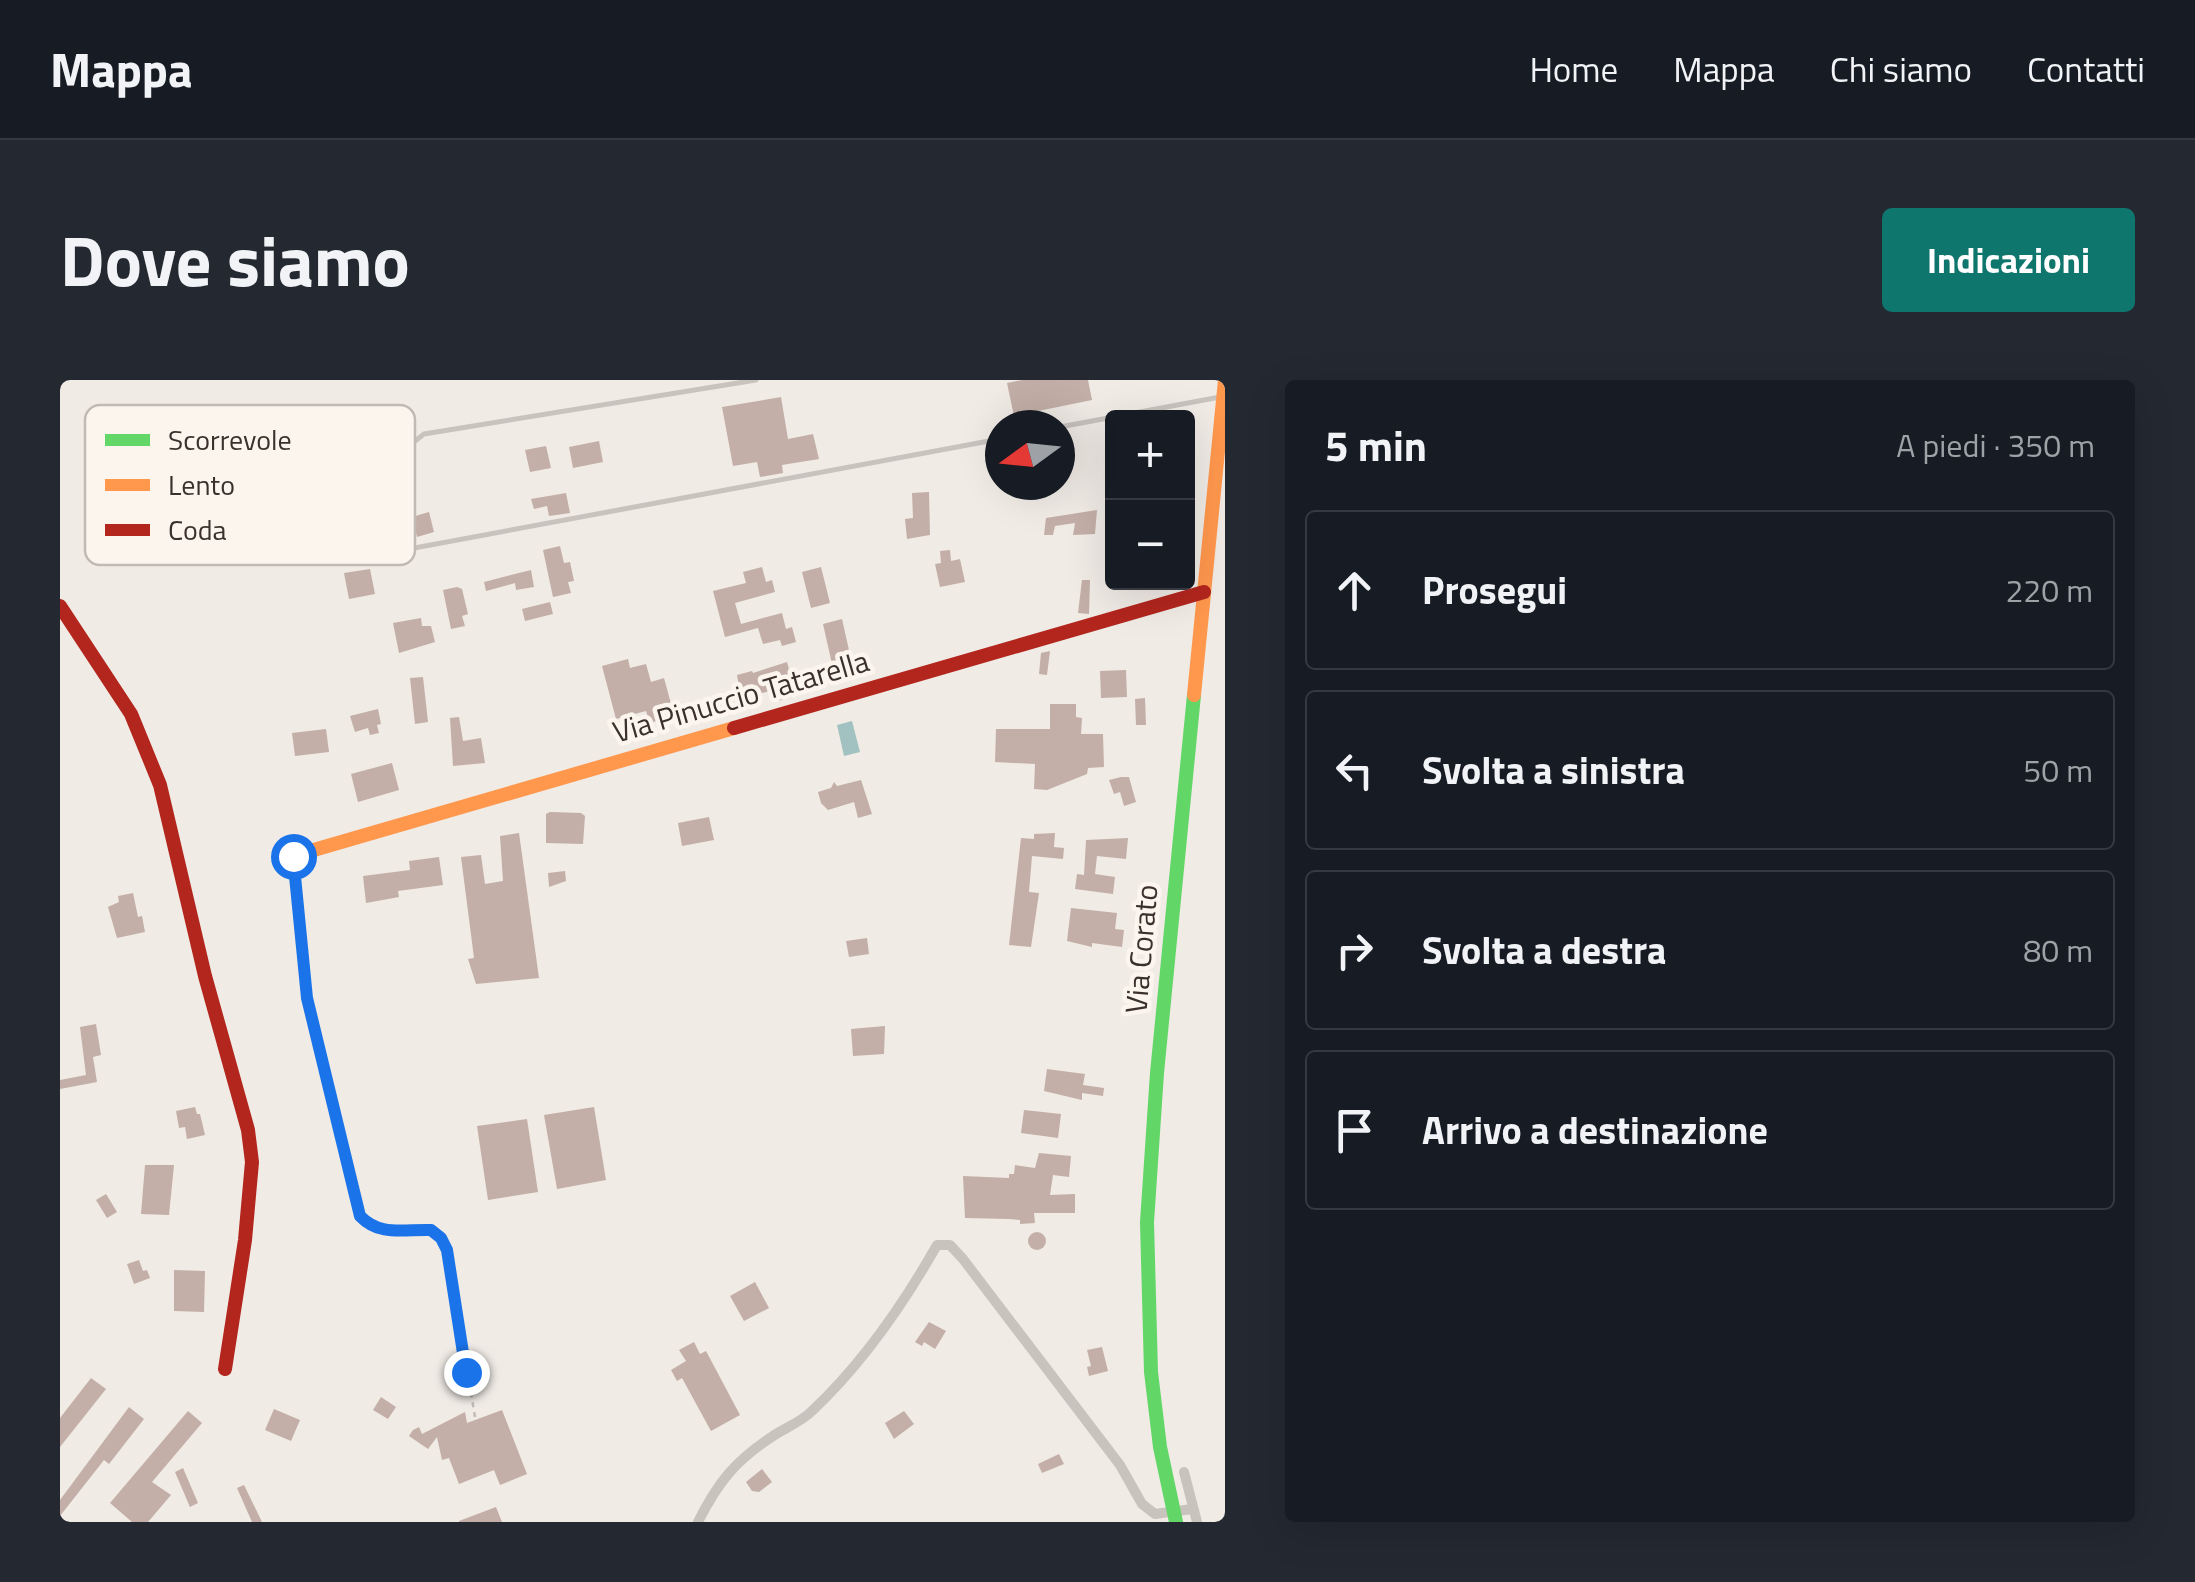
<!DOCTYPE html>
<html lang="it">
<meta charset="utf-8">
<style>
:root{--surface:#171b24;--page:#242831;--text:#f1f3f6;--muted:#9ea1a6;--line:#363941;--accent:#0f766e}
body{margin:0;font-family:"Titillium Web",sans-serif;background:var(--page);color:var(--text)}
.controls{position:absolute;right:30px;top:30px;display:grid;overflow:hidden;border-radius:10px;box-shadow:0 10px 40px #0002}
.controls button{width:90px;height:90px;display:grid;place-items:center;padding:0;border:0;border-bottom:2px solid var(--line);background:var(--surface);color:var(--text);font:50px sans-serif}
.compass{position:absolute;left:925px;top:30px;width:90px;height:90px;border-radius:50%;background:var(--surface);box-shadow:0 10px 40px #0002;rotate:255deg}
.stop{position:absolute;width:30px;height:30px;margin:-22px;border:8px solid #1a73e8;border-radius:50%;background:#fff}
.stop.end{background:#1a73e8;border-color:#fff;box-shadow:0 2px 10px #0008}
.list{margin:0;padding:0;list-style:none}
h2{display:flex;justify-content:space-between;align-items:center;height:130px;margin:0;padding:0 40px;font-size:42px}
h2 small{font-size:32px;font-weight:400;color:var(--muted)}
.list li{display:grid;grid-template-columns:65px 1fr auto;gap:30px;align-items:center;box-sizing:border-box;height:160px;margin:0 20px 20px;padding:0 20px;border:2px solid var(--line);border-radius:10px}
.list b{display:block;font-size:38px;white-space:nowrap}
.list em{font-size:32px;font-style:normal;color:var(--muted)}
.icon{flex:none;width:55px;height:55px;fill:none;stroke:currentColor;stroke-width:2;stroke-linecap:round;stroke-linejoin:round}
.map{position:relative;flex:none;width:1165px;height:1142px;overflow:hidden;border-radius:10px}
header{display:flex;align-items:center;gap:60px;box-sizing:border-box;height:140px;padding:0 50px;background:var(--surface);border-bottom:2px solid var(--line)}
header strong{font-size:48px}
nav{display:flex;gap:55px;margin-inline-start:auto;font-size:35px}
.intro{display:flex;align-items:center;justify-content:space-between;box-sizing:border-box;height:240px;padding:0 60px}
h1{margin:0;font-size:70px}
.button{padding:25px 45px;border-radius:10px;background:var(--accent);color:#fff;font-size:35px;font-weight:700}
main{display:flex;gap:60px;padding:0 60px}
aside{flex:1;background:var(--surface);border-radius:10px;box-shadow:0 10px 40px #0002}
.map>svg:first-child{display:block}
.water{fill:#a1c2c1}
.building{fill:#c3afa7}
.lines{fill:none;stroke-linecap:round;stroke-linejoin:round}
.path{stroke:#c2bbb6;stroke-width:2.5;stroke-dasharray:5 5;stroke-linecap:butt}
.lane{stroke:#c9c3be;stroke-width:5}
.street{stroke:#c9c3be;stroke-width:10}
.fast{stroke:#63d668;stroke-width:14}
.slow{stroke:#ff974d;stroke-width:14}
.jam{stroke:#b3261e;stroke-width:14}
.route{stroke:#1a73e8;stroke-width:12}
.labels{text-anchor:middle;stroke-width:9;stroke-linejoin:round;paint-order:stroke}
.street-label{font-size:30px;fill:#3b302b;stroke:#fbf5ee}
.key{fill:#fbf5ee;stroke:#c1bab4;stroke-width:2.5}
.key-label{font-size:28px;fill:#3b302b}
</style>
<header>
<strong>Mappa</strong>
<nav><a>Home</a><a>Mappa</a><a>Chi siamo</a><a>Contatti</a></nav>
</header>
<div class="intro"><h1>Dove siamo</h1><a class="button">Indicazioni</a></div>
<main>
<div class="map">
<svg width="1165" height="1142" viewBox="0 0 1165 1142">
<rect width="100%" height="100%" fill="#f0ebe5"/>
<path class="water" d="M792,341L800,372L784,376L777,345Z"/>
<g class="building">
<path d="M962,0H1028L1032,20L954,36L947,3Z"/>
<path d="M721,17L728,59L753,54L759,79L722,85L723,93L700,97L697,82L673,86L662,27Z"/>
<path d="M539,61L543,82L513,88L509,67Z"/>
<path d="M486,66L491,88L470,92L465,70Z"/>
<path d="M869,112L870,155L847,159L845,139L853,138L852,113Z"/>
<path d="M506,113L510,133L489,136L487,126L474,129L471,119Z"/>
<path d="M1037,130L1035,154L1013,155L1015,143L995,146L993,155H984L986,138Z"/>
<path d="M369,132L374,152L357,157L352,137Z"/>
<path d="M500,166L504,183L510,182L514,201L508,202L511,213L493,217L483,170Z"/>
<path d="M890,170L891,181L900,179L905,202L880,207L875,184L881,183L880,171Z"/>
<path d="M702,187L706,202L712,200L715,212L675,223L681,244L722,233L726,249L732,247L736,262L722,266L720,260L703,264L698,248L665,257L653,211L686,203L683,192Z"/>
<path d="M761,187L770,223L751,228L742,192Z"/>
<path d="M310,189L315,214L289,219L284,193Z"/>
<path d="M471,190L474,207L456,210L455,203L426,211L424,202Z"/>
<path d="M1022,200H1030L1029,234L1018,233Z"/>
<path d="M397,207L402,209L408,234L402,236L405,246L391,249L383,210Z"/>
<path d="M490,222L493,234L465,241L462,229Z"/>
<path d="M361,238L362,246H371L375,262L339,273L333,243Z"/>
<path d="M782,239L791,279L772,284L763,244Z"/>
<path d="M990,271L987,295L979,294L981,273Z"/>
<path d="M568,279L570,288L586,284L591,302L604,298L616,342L605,345L603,339L590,343L586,331L556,339L542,286Z"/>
<path d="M727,282L736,316L718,321L715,310L681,318L677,295L692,291L693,293Z"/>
<path d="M1066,290L1067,317L1041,318L1040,291Z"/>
<path d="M363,297L368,342L355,344L350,298Z"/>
<path d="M1085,318L1086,345H1076L1075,319Z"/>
<path d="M990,324H1016V337L1022,338L1021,354H1043L1044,387L1028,388L1027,394L987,410L974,409L975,384L935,382L936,349H990Z"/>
<path d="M318,329L321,344L317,345L319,353L310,355L308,348L295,352L290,336Z"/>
<path d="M399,337L403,361L421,358L425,383L393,386L390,338Z"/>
<path d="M266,349L269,372L235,376L232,353Z"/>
<path d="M332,383L339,410L298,422L291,394Z"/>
<path d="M1061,397H1069L1076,422L1064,426L1060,412L1054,414L1049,400Z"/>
<path d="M801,400L812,434L798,438L794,422L768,430L761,423L758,412L771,408L774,402L777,406Z"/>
<path d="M490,432L521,433L525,436L523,464L486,463V434Z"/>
<path d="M649,437L654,460L622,466L618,443Z"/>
<path d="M459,453L479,598L416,604L408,579L414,578L401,477L421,475L425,504L443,501L440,456Z"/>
<path d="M995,453L994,467L1004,468L1003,479L972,476L969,512L979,513L971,567L949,565L961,458L974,459V454Z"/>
<path d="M1068,458L1066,479L1037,476L1035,494L1055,497L1053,514L1015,509L1017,494L1024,495L1026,460Z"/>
<path d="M379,477L383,505L338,511L339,517L306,523L303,496L350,490L349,481Z"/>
<path d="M505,491L506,501L489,507L488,493Z"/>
<path d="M73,513L78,537L82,536L85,552L57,558L48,527L59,522L58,516Z"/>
<path d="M1011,528L1057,533L1055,549L1064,550L1062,567L1032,563V567L1007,561Z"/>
<path d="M807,558L809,574L789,577L786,561Z"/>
<path d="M36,644L41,675L33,677L37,702L0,709V700L26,695L20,647Z"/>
<path d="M825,646L824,674L793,676L791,649Z"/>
<path d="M987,689L1025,694L1023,705L1044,708L1043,716L1022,713V720L984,711Z"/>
<path d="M135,727L137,734H140L145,755L127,759L125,747L119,748L116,731Z"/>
<path d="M534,727L546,800L497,809L484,735Z"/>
<path d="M964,730L1001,734L998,758L961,753Z"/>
<path d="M467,739L478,812L428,820L417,746Z"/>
<path d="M979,773L1011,776L1009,797L993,795L990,815L1015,814V833H974L975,843L960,844V840L949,839L905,838L903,796L949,798V794H954L955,785L975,788Z"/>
<path d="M85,785H114L109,835L81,834Z"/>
<path d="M46,814L57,832L47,838L36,820Z"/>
<circle cx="977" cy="861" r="9"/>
<path d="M79,880L83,891L87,890L90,898L74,904L67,884Z"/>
<path d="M114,890L145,891L144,932L114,931Z"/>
<path d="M695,902L709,928L684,941L670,916Z"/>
<path d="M869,942L886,951L875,969L864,962L862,966L855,962Z"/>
<path d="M634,962L640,974L646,971L680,1035L651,1051L622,998L617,1001L611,990L626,981L619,970Z"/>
<path d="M1042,967L1048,991L1029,996L1027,987L1031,986L1027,970Z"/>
<path d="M31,998L46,1009L0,1067V1038Z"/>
<path d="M321,1017L336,1027L328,1039L313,1030Z"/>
<path d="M69,1027L84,1039L49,1084L44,1080L0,1136V1120Z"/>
<path d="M214,1029L240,1040L231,1061L205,1050Z"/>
<path d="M442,1030L467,1094L440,1105L434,1090L399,1104L389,1078L382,1080L377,1057L368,1069L349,1056L353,1050L359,1047L362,1054L405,1032L407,1043Z"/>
<path d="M128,1031L142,1043L92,1102L111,1115L88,1142H72L50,1123Z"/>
<path d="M844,1031L854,1044L834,1059L825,1043Z"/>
<path d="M999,1074L1004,1084L982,1093L978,1084Z"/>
<path d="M123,1088L138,1123L130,1127L115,1092Z"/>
<path d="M702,1089L712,1102L699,1112L692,1111L686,1102Z"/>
<path d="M184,1105L202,1142H192L177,1108Z"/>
<path d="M436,1127L442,1142H399V1141Z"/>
</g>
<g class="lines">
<path class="path" d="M234,488L247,618L300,835C320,857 344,849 371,850L381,858L387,870L416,1043"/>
<g class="lane">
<path d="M1000,47L1160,17"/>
<path d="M350,65L364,54L696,0"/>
<path d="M322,174L940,59"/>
</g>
<g class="street">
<path d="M1124,1092L1137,1142"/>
<path d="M638,1142C658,1102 675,1081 713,1056C725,1048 741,1042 752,1031C802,984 843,925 877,865H890L903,879L1060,1085L1082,1124L1095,1134L1132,1129"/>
</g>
<path class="fast" d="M1116,1142L1100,1067L1091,992L1087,842L1097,693L1134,315"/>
<g class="slow">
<path d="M1134,315L1165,0"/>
<path d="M233,476L674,348"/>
</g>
<g class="jam">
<path d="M0,226L71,334L100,405L145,596L188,750L192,782L185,860L165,989"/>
<path d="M674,348L1144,212"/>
</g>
</g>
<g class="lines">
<path class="route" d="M233,476L247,618L300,836C320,857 344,849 371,850L381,858L387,870L406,992"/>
</g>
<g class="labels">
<g class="street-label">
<text transform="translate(681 317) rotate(-16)" y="10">Via Pinuccio Tatarella</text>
<text transform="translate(1082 569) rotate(-85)" y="10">Via Corato</text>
</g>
</g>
<rect x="25" y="25" width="330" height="160" rx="15" class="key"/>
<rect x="45" y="54" width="45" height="12" fill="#63d668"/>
<rect x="45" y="99" width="45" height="12" fill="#ff974d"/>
<rect x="45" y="144" width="45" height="12" fill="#b3261e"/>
<g class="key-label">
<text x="108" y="70">Scorrevole</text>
<text x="108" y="115">Lento</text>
<text x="108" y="160">Coda</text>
</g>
</svg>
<div class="controls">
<button>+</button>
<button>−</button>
</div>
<svg class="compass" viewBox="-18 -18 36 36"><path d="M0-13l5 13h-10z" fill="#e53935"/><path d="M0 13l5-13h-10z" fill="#9ea1a6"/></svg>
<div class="stop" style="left:233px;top:476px"></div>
<div class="stop end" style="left:406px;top:992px"></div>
</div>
<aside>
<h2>5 min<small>A piedi · 350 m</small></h2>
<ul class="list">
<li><svg class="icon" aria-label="ahead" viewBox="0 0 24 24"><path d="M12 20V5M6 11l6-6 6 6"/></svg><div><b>Prosegui</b></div><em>220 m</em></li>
<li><svg class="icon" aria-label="left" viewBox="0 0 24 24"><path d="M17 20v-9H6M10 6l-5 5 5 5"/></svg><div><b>Svolta a sinistra</b></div><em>50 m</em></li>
<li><svg class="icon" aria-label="right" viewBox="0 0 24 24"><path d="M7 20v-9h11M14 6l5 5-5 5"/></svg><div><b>Svolta a destra</b></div><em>80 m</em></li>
<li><svg class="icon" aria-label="arrive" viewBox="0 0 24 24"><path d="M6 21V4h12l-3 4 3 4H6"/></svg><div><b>Arrivo a destinazione</b></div></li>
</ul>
</aside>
</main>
